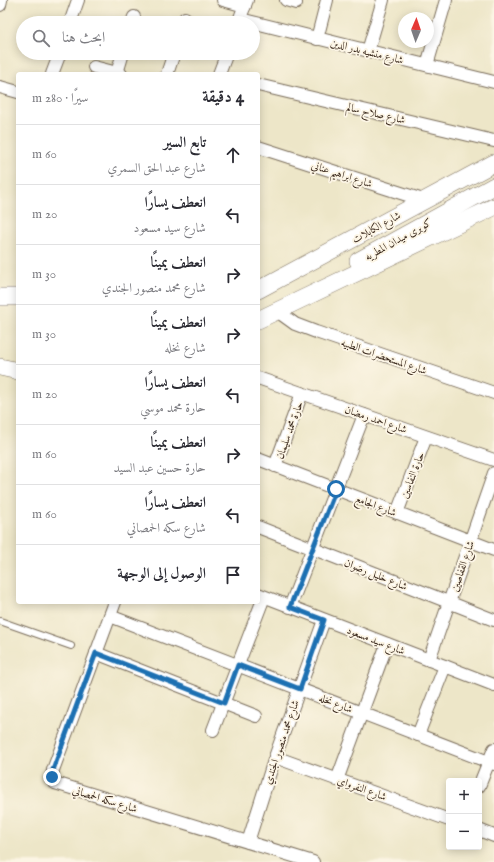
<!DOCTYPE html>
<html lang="ar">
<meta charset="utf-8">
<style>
:root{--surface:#fff;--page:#f2f2f3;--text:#2b2b33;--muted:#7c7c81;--line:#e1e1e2}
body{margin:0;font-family:"IM FELL English",Amiri,serif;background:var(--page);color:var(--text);direction:rtl}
.controls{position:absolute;right:12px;bottom:12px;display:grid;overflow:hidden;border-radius:4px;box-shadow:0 2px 10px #0003}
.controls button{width:36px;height:36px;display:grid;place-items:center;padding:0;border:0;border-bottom:1px solid var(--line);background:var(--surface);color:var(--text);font:20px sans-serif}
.compass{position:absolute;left:398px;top:12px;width:36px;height:36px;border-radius:50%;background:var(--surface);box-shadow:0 2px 10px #0003;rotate:2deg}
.stop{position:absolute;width:12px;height:12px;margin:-9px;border:3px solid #1f6fb2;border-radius:50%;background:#fff}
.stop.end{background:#1f6fb2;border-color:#fff;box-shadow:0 1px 4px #0008}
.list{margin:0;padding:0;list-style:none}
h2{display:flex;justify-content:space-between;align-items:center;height:52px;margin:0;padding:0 16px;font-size:17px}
h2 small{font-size:13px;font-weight:400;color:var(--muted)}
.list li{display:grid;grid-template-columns:26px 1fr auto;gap:12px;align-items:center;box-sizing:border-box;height:60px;padding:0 16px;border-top:1px solid var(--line)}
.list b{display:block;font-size:15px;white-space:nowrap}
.list p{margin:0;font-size:13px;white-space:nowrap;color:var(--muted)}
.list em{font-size:13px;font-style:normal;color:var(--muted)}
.icon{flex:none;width:22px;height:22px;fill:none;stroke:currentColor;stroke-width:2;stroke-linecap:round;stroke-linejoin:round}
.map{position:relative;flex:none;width:494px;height:862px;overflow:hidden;direction:ltr}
.search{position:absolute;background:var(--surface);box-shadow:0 2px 10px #0003;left:16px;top:16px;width:244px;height:44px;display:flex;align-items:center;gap:10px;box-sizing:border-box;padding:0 14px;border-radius:22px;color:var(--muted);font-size:15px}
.panel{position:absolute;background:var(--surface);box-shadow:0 2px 10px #0003;left:16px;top:72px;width:244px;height:532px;border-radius:4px;direction:rtl}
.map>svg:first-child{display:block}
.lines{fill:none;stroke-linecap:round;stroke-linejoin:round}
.service-casing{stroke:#796c5a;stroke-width:8}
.minor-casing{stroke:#796c5a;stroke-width:14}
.secondary-casing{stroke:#796c5a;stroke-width:18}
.service{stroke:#fff;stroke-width:6}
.minor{stroke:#fff;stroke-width:12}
.secondary{stroke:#fff;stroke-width:17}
.route{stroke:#1f6fb2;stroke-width:5}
.labels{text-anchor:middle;stroke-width:3.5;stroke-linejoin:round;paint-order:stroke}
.street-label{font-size:11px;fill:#3b2a1e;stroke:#fcf5e5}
</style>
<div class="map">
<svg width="494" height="862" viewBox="0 0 494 862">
<rect width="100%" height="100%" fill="#fcf5e5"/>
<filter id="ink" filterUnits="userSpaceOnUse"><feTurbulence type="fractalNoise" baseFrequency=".025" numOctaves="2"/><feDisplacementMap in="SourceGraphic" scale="8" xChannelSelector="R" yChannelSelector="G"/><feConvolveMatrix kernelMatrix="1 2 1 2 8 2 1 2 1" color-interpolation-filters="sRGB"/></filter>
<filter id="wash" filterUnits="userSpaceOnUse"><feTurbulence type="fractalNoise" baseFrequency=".012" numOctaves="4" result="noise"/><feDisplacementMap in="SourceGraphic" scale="16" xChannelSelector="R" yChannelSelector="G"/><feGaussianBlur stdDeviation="0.9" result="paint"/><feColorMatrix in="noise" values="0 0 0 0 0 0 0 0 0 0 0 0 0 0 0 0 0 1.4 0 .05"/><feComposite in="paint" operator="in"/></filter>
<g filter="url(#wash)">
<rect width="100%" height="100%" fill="#ede6c8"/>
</g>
<g filter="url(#ink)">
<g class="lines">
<defs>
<path id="service" d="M0,621L71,646"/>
<g id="minor">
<path d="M223,0L245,6"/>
<path d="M286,0L296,3"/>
<path d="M0,5L1,0"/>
<path d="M240,19L494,82"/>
<path d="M70,23L78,0"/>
<path d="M132,23L134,17"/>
<path d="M184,23L185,18"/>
<path d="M238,23L247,0"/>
<path d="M317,39L327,0"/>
<path d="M368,51L383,0"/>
<path d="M427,65L446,0"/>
<path d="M94,67L121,74"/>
<path d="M117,73L123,53"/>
<path d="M52,74L60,53"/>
<path d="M167,74L174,53"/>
<path d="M219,74L227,53"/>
<path d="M258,85L494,141"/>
<path d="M0,87L18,92"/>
<path d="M258,147L426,201"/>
<path d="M277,311L295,324L316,332L494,393"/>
<path d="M258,378L494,460"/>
<path d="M258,459L494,550"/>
<path d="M275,466L302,393"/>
<path d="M397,513L426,437"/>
<path d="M258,527L494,620"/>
<path d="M258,594L494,685"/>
<path d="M115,602L53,770L52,777L55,783L313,862"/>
<path d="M290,607L364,415"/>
<path d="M110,616L494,764"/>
<path d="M96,653L256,716"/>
<path d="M429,660L494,473"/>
<path d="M213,730L264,597"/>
<path d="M418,735L445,666"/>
<path d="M275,757L449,820"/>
<path d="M337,780L387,644"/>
<path d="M479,786L494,749"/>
<path d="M479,830L494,836"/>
<path d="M248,842L275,757L324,620"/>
</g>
<g id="secondary">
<path d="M358,261L494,186"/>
<path d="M258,290L494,163"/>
<path d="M0,297H18"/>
<path d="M258,320L494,207"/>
<path d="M0,367L18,371"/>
</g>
</defs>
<use href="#service" class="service-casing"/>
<use href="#minor" class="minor-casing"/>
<use href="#secondary" class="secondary-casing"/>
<use href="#service" class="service"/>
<use href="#minor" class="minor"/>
<use href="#secondary" class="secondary"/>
</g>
</g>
<g class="lines" filter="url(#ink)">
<path class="route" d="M52,777L53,770L96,653L224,703L238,665L300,689L324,620L290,607L336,489"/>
</g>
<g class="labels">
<g class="street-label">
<text transform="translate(367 51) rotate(14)" y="4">شارع منشيه بدر الدين</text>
<text transform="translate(376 113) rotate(13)" y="4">شارع صلاح سالم</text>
<text transform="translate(342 174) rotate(18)" y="4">شارع ابراهيم عناني</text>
<text transform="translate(376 227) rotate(-29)" y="4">شارع الكابلات</text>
<text transform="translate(398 239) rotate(-29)" y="4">كوبرى ميدان المطريه</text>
<text transform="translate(384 356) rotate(19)" y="4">شارع المستحضرات الطبيه</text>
<text transform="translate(376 419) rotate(19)" y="4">شارع احمد رمضان</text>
<text transform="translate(289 430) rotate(-70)" y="4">حارة محمد سليمان</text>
<text transform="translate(412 475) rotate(-69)" y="4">حارة النفاسين</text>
<text transform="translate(376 505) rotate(21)" y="4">شارع الجامع</text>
<text transform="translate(462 566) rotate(-71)" y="4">شارع القفاصين</text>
<text transform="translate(376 574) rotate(22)" y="4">شارع خليل رضوان</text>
<text transform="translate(376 640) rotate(21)" y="4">شارع سيد مسعود</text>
<text transform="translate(336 703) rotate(21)" y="4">شارع نخله</text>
<text transform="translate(281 742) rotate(-71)" y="4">شارع محمد منصور الجندي</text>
<text transform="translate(362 788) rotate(20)" y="4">شارع النفرواي</text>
<text transform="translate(105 799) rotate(17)" y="4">شارع سكه الحمصاني</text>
</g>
</g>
</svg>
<div class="controls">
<button>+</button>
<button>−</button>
</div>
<svg class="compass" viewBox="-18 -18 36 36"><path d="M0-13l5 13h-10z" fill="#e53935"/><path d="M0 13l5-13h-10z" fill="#7c7c81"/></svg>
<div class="stop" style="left:336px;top:489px"></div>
<div class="stop end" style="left:52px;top:777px"></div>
<div class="search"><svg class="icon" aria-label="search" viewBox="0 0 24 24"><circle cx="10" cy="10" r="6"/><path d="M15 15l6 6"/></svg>ابحث هنا</div>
<section class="panel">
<h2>4 دقيقة<small>سيرًا · 280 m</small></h2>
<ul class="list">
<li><svg class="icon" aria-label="ahead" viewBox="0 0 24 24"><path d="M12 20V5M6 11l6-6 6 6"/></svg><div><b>تابع السير</b><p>شارع عبد الحق السمري</p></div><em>60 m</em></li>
<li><svg class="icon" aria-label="left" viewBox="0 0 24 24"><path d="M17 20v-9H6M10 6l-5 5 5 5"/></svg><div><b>انعطف يسارًا</b><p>شارع سيد مسعود</p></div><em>20 m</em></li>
<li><svg class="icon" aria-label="right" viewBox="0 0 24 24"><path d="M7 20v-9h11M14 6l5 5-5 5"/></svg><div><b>انعطف يمينًا</b><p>شارع محمد منصور الجندي</p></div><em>30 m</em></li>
<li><svg class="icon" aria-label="right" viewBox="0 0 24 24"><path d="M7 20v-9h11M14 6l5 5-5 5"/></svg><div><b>انعطف يمينًا</b><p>شارع نخله</p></div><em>30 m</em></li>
<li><svg class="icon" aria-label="left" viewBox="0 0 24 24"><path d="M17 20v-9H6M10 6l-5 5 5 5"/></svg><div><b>انعطف يسارًا</b><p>حارة محمد موسي</p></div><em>20 m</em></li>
<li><svg class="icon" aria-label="right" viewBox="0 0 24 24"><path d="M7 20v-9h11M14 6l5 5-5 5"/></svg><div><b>انعطف يمينًا</b><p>حارة حسين عبد السيد</p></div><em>60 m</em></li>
<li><svg class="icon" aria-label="left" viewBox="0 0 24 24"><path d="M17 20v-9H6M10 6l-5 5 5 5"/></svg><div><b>انعطف يسارًا</b><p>شارع سكه الحمصاني</p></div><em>60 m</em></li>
<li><svg class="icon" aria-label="arrive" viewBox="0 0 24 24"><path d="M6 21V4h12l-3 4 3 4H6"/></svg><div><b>الوصول إلى الوجهة</b></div></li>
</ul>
</section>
</div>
